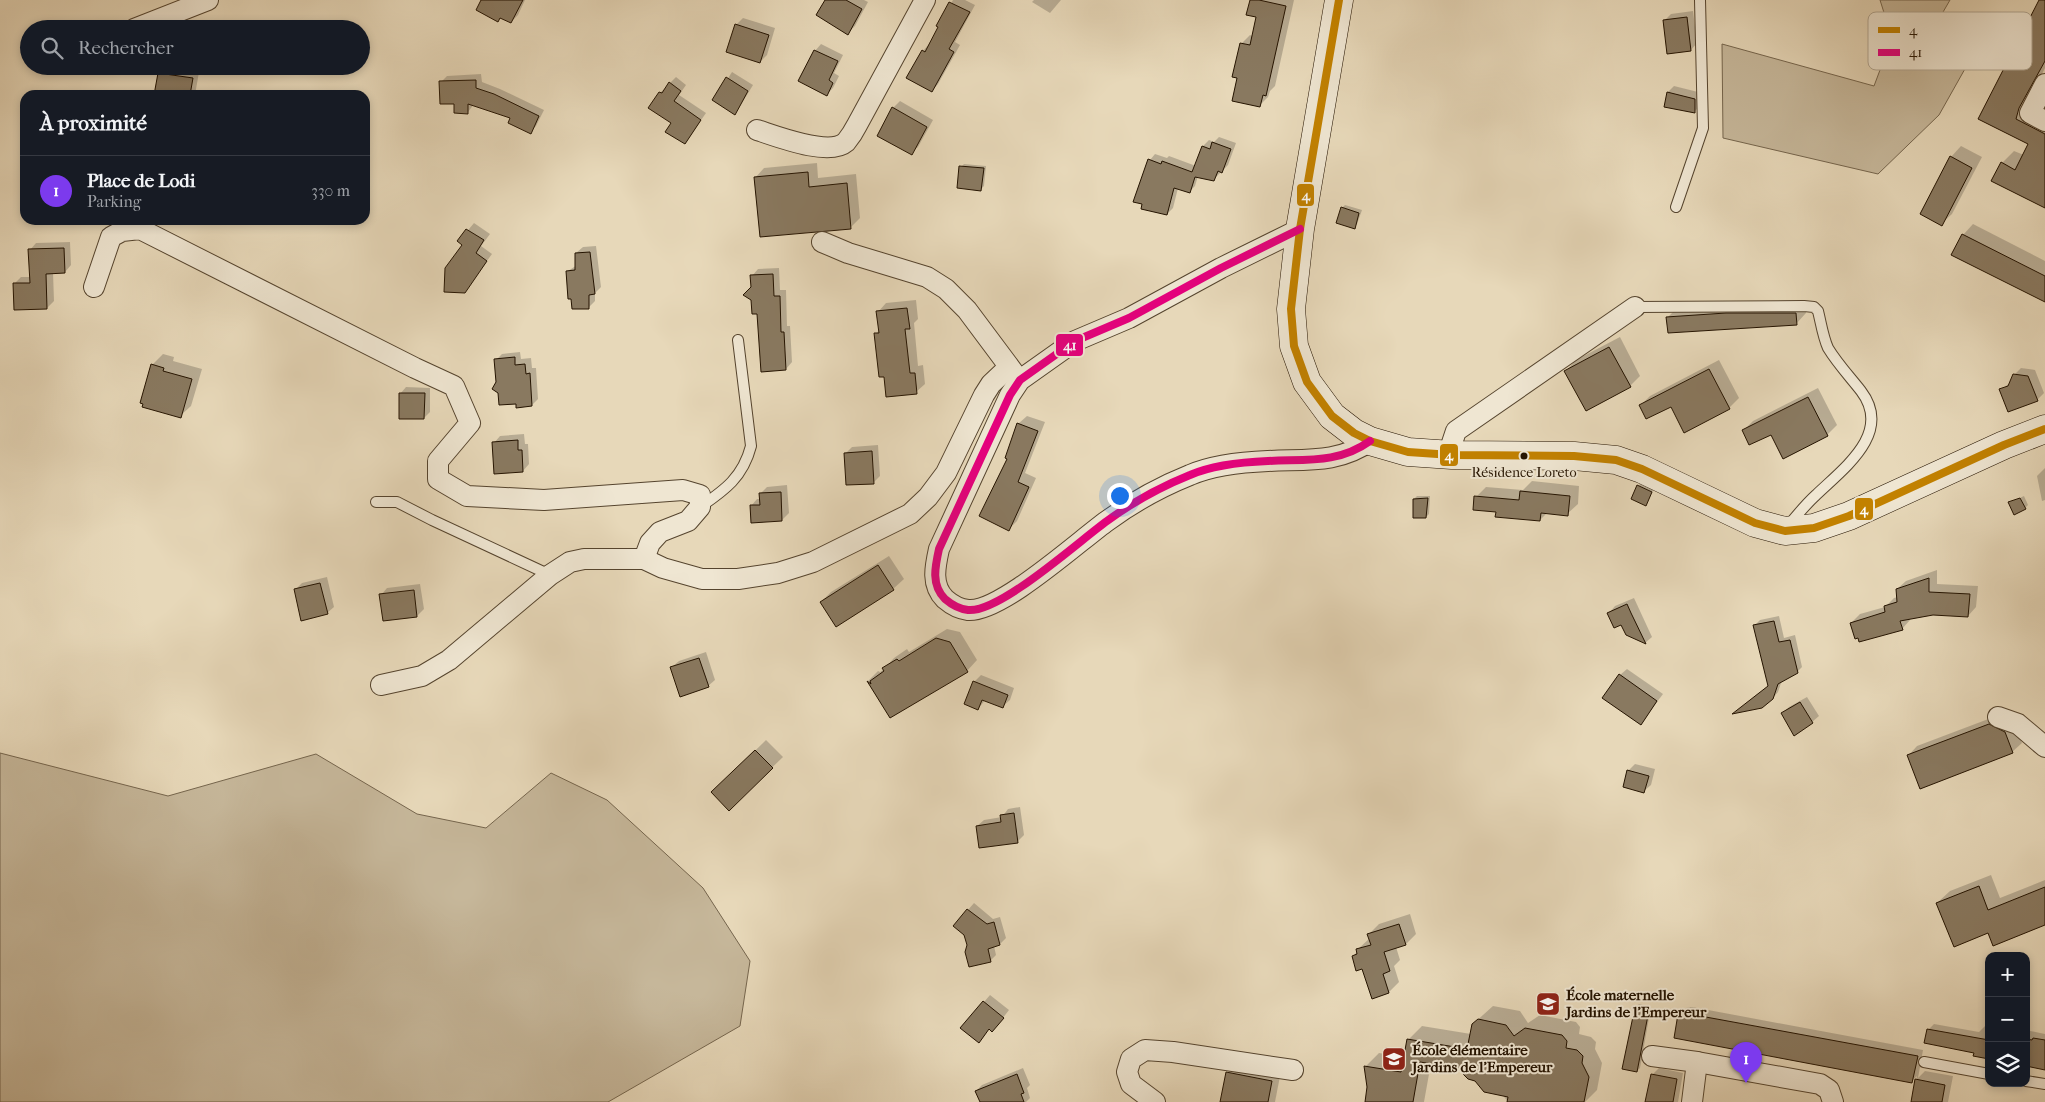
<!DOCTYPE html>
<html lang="fr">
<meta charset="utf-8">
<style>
:root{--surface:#171b24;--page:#242831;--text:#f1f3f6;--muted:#9ea1a6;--line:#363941;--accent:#7c3aed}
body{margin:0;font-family:"IM FELL French Canon",serif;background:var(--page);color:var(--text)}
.controls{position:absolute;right:15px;bottom:15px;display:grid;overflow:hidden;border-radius:10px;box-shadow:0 2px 8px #0003}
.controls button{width:45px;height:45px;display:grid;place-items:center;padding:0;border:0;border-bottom:1px solid var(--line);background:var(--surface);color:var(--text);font:25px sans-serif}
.you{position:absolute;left:1119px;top:495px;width:18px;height:18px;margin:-12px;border:4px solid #fff;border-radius:50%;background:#1a73e8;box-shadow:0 0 0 8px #1a73e833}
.badge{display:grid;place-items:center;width:32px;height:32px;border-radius:50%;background:var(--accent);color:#fff;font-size:16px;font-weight:700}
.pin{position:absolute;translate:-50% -41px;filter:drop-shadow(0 1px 2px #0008)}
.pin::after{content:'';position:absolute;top:26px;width:18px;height:15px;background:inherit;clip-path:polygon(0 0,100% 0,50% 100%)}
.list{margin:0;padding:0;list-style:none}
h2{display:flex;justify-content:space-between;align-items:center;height:65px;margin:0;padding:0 20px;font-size:21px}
h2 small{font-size:16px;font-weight:400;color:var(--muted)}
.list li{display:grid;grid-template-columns:32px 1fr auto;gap:15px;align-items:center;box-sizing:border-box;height:70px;padding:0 20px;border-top:1px solid var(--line)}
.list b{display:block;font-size:19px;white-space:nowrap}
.list p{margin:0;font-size:16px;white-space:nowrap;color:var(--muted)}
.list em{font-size:16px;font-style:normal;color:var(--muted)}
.icon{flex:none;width:28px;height:28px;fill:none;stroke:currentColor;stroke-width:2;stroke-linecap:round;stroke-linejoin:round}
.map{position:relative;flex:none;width:2045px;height:1102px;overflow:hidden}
.search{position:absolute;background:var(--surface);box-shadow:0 2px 8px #0003;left:20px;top:20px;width:350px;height:55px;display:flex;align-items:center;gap:12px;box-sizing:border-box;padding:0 18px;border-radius:28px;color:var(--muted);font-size:19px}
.panel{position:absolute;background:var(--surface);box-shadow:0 2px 8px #0003;left:20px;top:90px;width:350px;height:135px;border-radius:15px}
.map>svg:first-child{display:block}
.green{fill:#c6b79a;stroke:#75654d}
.shadow{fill:#0003}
.building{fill:#897960;stroke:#241300}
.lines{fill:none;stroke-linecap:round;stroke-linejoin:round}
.lane-casing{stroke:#55442e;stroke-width:12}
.street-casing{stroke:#55442e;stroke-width:22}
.secondary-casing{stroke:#241300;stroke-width:29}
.lane{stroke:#efe6d2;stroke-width:10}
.street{stroke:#efe6d2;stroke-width:20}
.secondary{stroke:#efe6d2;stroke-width:28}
.bus-1-casing{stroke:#efe6d2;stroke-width:11}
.bus-2-casing{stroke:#efe6d2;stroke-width:11}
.bus-1{stroke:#c28100;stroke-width:8}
.bus-2{stroke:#e5007d;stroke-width:8}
.bus-dot{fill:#241300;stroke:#efe6d2;stroke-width:2}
.labels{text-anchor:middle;stroke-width:4;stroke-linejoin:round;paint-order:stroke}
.bus-label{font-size:14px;fill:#241300;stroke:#efe6d2}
.poi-label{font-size:15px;font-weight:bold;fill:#241300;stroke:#efe6d2;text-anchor:start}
.key{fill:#efe6d2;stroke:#b2a793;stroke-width:1}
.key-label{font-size:14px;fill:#241300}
.line-badge{stroke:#efe6d2;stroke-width:2}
.badge-label{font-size:14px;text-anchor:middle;font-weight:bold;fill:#fff}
</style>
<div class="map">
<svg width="2045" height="1102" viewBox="0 0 2045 1102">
<rect width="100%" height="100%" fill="#e7d8b9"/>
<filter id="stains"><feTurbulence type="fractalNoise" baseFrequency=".004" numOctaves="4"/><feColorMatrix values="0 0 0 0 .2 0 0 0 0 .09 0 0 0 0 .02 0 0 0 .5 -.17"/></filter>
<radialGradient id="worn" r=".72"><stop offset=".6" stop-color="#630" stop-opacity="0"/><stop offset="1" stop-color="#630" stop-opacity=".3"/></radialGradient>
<g class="green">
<path d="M1880,0H1950L1939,19L1984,35L1939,115L1878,174L1723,138L1722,44L1874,86L1892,38Z"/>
<path d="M0,753L168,796L316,754L417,814L486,828L551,773L607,800L703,888L750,961L740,1026L608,1102H0Z"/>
</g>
<g class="shadow">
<path d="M482,0H525L518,15L511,22L501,17L498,20Z"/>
<path d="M826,0H864L868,2L855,26L848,33Z"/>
<path d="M953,0H965L975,5L955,42L960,45L938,84L932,91L923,51L929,44L940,27L938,26Z"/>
<path d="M1034,0H1061L1050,13L1032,2Z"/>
<path d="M1251,0H1294L1275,86L1270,91L1268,97L1260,105L1239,77L1241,44L1250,35L1253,36L1258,16Z"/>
<path d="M2040,0H2045V68L2032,94L2045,115V207L2002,163L2014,151L2024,155L2030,144L1980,118Z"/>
<path d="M1693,11L1697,43L1691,50L1664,21L1671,14Z"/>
<path d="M743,18L775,28L767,55L760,62L736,25Z"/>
<path d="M821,44L843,55L834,73L839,76L833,88L827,94L815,51Z"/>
<path d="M166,67L199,72L195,95H156L159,73Z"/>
<path d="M732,72L753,85L739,108L734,113L714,100Z"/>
<path d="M481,74L482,82L500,89L544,110L536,126L530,132L512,118L474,104L468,112L455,103L441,82L447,76Z"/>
<path d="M676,77L686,85L679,95L706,113L685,143L672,123L660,93Z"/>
<path d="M1674,86L1702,93L1701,105L1694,112L1668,92Z"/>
<path d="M900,101L933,120L918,147L911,153L878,135L893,108Z"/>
<path d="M1219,137L1236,143L1228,165L1214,179L1198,176L1195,186L1189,192L1178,188L1173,208L1167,214L1150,160L1155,154L1167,158L1169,156L1196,166L1203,146L1209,140L1214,142Z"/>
<path d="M1961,146L1982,157L1952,214L1941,224L1951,157Z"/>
<path d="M817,163L818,178L856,174L860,218L851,227L755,178L764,168Z"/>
<path d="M964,164L986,166L984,186L981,189L961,167Z"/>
<path d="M1345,205L1362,210L1357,224L1354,227L1342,208Z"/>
<path d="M474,223L490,234L481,246L492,254L464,292L463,245L459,241Z"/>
<path d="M1973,224L2045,261V301L1963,235Z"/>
<path d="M70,242L71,265L65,272H53L54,301L47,308L14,284L21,277H31L30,250L36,243Z"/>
<path d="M596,246L601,287L595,293V301L588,308L568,271L577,265L576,253L583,247Z"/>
<path d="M779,268L780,290H786L787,326H790L792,362L786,369L758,312L752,287V276L758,269Z"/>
<path d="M916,300L918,319L914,323L918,366L923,365L925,384L916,392L885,375L876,334L880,329L878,312L886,303Z"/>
<path d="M1806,303V313L1796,324L1668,317L1678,307Z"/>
<path d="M1620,337L1640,376L1630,386L1566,371L1576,360Z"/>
<path d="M520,352L521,359L531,358L532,368H536L538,399L532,405L517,402L498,383L496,360L502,354Z"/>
<path d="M163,354L174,357L173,361L202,369L191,406L180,416L152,365Z"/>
<path d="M1719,360L1739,398L1729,408L1640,406L1650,396Z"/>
<path d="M2021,368L2035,370L2044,393L2037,400L2001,390L2012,381L2014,375Z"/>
<path d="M406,387L430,388V412L424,418L400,394Z"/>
<path d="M1818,388L1837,425L1827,435L1743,431L1753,421Z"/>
<path d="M1027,416L1045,422L1025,473L1036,478L1017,521L1009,529V458L1018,424Z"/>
<path d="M524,434L525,444H528L529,464L523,471L494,443L500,436Z"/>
<path d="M878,445L880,476L874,482L845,454L852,447Z"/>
<path d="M2045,468V500L2042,501L2037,476Z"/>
<path d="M1532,481L1579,486L1578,504L1567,514L1548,512L1540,520L1497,511L1476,497L1486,487L1523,490Z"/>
<path d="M1641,483L1654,489L1646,504L1638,486Z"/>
<path d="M787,485L789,513L782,520L751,506L757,499H760V494L767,487Z"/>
<path d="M1417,496H1430L1429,514L1426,517L1414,499Z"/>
<path d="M2024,496L2028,505L2025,508L2009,503Z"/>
<path d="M889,556L904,579L893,589L821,602L831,592Z"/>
<path d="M1937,570V584L1978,586L1976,607L1968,616L1933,614L1910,618V620L1902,629L1851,623L1860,614L1885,607L1894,598L1898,597L1897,589L1906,581Z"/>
<path d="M327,577L334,607L327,613L295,590L302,583Z"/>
<path d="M420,584L424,609L417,616L384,620L381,595L387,588Z"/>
<path d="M1634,598L1652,637L1645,643L1609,613L1615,606Z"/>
<path d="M1779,616L1784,638L1795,635L1802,667L1797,672L1782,680L1778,692L1773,698L1755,625L1760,620Z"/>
<path d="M947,629L960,632L977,660L967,671L890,717L868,681L878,671L880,672L884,669L894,658L907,649L909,652Z"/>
<path d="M706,652L715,680L708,686L672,667L679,661Z"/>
<path d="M1627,669L1663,694L1641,723L1620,675Z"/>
<path d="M981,675L1014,688L1010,700L1003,706L986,699L978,709L974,682Z"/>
<path d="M1807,697L1819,716L1812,722L1783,713L1789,707Z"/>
<path d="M1999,715L2014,723L2022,743L2012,752L1908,756L1917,746Z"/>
<path d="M766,740L783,757L729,809L723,782Z"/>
<path d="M1635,764L1655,769L1651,785L1644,791L1628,771Z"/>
<path d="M1020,807L1024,835L1017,842L977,826L984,820L1002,817L1008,809Z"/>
<path d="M1991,875L2000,898L2045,880V923L1989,932L1937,903L1950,891Z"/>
<path d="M974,903L993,919L1000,917L1006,938L1000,944L994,946L996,955L990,961L968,945L965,934L954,926Z"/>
<path d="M1410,914L1416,934L1406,944L1396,947L1400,960L1394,966L1399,982L1389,992L1353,956L1358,951L1357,950L1370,938L1369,934L1379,924Z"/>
<path d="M990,995L1009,1010L999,1023L990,1028L979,1041L984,1002Z"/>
<path d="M1639,1004L1651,1007L1640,1068L1637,1071L1636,1007Z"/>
<path d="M1493,1006L1520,1011L1528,1023L1540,1015L1576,1022L1580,1027L1579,1034L1591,1037L1596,1042L1595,1049L1602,1063L1597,1090L1585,1102H1508L1502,1094L1458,1067L1431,1063L1424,1102H1366L1368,1087L1365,1067L1379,1053L1405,1057L1408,1040L1422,1026L1471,1034L1473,1024Z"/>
<path d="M1692,1007L1923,1050L1918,1078L1925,1071L1953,1076L1948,1102H1912L1917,1076L1912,1081L1679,1015L1686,1008Z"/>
<path d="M1934,1024L1979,1032L1986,1025H1989V1057L1928,1030Z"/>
<path d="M2026,1030L2045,1034V1068L2026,1065Z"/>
<path d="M1237,1063L1281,1071L1275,1102H1221L1227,1073Z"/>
<path d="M1023,1068L1030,1085L1027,1088L1030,1098L1026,1102H981L976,1091L982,1085Z"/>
<path d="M1659,1068L1683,1073L1678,1102H1646L1652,1075Z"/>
</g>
<g class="building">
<path d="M481,0H523L511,23L500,18L498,22L476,10Z"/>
<path d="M825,0H846L862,9L848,35L816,15Z"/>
<path d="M1250,0H1259L1286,6L1266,96L1263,95L1260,107L1232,101L1237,78L1232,77L1240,43L1250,45L1256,17L1246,15Z"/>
<path d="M2039,0H2045V61L2019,108L2016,119L2045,134V208L1991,181L2001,162L2015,170L2028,144L1978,119Z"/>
<path d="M949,2L970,12L949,49L954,52L932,92L906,78L922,50L925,52L938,27L936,26Z"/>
<path d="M1687,17L1691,51L1667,54L1663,20Z"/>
<path d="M735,24L769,35L760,63L726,52Z"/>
<path d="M814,50L838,61L829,80L833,83L827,96L798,81Z"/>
<path d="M158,73L193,78L190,95H154Z"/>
<path d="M726,77L748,91L735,115L712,100Z"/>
<path d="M476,80V88L494,94L539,116L531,134L508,123L510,118L468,104V114L454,113V104H440L439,81Z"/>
<path d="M669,82L681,91L674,101L701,120L685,144L665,132L671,123L648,108L659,92L662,93Z"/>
<path d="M1667,92L1695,99V113L1664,107Z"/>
<path d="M892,107L927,127L912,155L877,136Z"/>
<path d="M1212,142L1231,149L1222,173L1218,171L1214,181L1195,177L1190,193L1174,188L1167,215L1141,209L1142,204L1133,202L1148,159L1161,164L1162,161L1192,172L1202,146L1210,149Z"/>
<path d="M1950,156L1972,168L1942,226L1920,214Z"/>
<path d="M959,166L984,168L981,191L957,188Z"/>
<path d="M808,172L809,187L847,183L851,229L760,237L754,177Z"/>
<path d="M1341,207L1359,213L1355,229L1336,223Z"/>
<path d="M466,229L484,240L476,253L487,261L465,293L444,292L445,268L462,245L457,241Z"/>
<path d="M1962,234L2045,276V302L1951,255Z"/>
<path d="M64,248L65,273L46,274L47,309L14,310L13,283H30L28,249Z"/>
<path d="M590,252L595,294L589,295V309H572L571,299H568L566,271L575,270V253Z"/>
<path d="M773,274L774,296H780L781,332H784L786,370L761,372L757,314H752L751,300L743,295L751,287L750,275Z"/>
<path d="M907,308L910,329H905L910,373H915L917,394L886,397L884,377H879L874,333H879L876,311Z"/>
<path d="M1726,313H1796L1797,325L1668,333L1666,317Z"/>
<path d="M1609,347L1631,387L1586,411L1564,371Z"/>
<path d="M515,357V365L525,364L526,374L530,373L532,406L516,408V404L499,405L498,393L492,389L496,382L494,359Z"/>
<path d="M151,364L164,368L163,371L192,379L181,418L142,407L143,404L140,403Z"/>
<path d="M1709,369L1730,409L1684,433L1671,407L1646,419L1639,405Z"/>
<path d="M2013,374L2028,376L2038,401L2008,412L1999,389L2008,386Z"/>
<path d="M399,393H425L424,419H399Z"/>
<path d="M1808,397L1828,436L1783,459L1771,435L1749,445L1742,430Z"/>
<path d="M1017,423L1038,431L1018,482L1029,487L1009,531L979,516L1007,459L1005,458Z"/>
<path d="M518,440V450H522L523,472L494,474L492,442Z"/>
<path d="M872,451L874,484L846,485L844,453Z"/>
<path d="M1637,485L1652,492L1646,506L1631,499Z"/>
<path d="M1520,491L1570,496L1568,516L1541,513L1540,521L1495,517L1496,512L1473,510L1474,496L1519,500Z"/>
<path d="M781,492L782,521L751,523L750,505H760L759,493Z"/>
<path d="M1428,498L1426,518H1413V499Z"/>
<path d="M2020,498L2026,509L2014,515L2008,502Z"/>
<path d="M878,565L894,590L836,627L820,602Z"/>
<path d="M1929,578V592L1970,594L1968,617L1933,615L1900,621L1903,630L1859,642L1858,638L1855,639L1850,623L1885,612L1884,606L1897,602L1896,589Z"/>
<path d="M320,583L328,614L301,621L294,589Z"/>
<path d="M414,590L417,617L383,621L379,594Z"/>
<path d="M1627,604L1631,613L1646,644L1626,635L1621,625L1614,628L1607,613Z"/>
<path d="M1774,621L1779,642L1790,640L1798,673L1778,684L1773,699L1762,708L1732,714L1768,686L1753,625Z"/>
<path d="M936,638L950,642L968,672L890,718L867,681L871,684L870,681L884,671L882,668L897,659L899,661Z"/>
<path d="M699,658L709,687L680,697L670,667Z"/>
<path d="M1619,674L1657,701L1641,725L1602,698Z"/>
<path d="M973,681L1008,695L1003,708L982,700L978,710L964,704Z"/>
<path d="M1800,702L1813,723L1794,736L1781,713Z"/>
<path d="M1989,724L2005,732L2013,753L1920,789L1907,755Z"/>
<path d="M755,750L773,768L729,811L711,792Z"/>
<path d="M1627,770L1649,776L1644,793L1623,787Z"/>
<path d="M1014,813L1018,843L979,848L976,826L1001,822L1000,815Z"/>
<path d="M1979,886L1988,910L2045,887V925L1993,946L1988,933L1954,947L1936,903Z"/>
<path d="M967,909L987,924L994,922L1000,945L988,949L991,962L969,967L965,952L967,945L964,935L953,926Z"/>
<path d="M1399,924L1406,945L1384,952L1390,971L1383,974L1389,993L1372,999L1362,969L1356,971L1352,956L1357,954L1356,949L1371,945L1367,934Z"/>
<path d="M983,1001L1004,1018L992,1032L989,1029L979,1043L960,1028Z"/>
<path d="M1635,1007L1649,1010L1637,1072L1622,1069Z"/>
<path d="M1684,1013L1918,1056L1912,1083L1674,1038L1678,1014L1683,1015Z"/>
<path d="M1478,1019L1506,1025L1514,1036L1525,1028L1562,1035L1567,1041L1566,1048L1577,1050L1583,1056L1582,1063L1589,1077L1584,1102H1507L1508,1097L1484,1092L1475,1081L1468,1079L1457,1068L1420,1062L1413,1102H1365L1367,1087L1364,1066L1401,1072L1407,1039L1467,1049L1472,1024Z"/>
<path d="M1927,1029L1989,1040V1059L1973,1056L1974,1053L1924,1043Z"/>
<path d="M2033,1038L2045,1040V1070L2026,1066V1039L2032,1040Z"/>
<path d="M1226,1072L1272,1081L1268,1102H1220Z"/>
<path d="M1017,1074L1024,1093L1021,1094L1024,1102H980L975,1091Z"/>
<path d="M1651,1074L1677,1079L1673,1102H1645Z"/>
<path d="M1915,1079L1945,1085L1942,1102H1911Z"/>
</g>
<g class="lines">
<defs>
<g id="lane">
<path d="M1676,207L1703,128L1700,0"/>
<path d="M1635,307L1804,306L1814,307L1818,311C1821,323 1823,337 1828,348C1837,363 1850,377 1861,391C1893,433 1844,468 1816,495C1806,504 1797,515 1788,526"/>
<path d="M376,502H397L432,520L550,575"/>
<path d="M700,507C725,490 743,477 751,446L738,340"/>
<path d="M1924,1062L1989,1074"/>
<path d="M2026,1081L2045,1084"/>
</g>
<g id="street">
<path d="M134,29L208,0"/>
<path d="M2045,84L2030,113L2045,121"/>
<path d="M757,130C776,136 829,157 846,142C850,137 854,131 857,125L925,0"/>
<path d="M1300,229L1221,268L1129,318L1075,341L1020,380L1010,395L939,549C935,567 931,585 945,599C952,605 959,609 968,610C1000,613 1079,541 1107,521C1133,502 1160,487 1190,475C1213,465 1243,462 1268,461C1305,459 1338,464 1370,441"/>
<path d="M822,242L848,253L927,277L946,289L967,310L1017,377"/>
<path d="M94,287L111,237L122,231L140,229L415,368L454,386L470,423L438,461V479L467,496L544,500L683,490L700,495V507L688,521L660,532L650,543L644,559"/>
<path d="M1452,455L1451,446L1456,431L1635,307"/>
<path d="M381,685L422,676L449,660L550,575L570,562L584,559H644L663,568L702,579H738L778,573L813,562L910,514L928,497L946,473L984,395L991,384L1009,367"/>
<path d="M1998,717L2018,724L2045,747"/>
<path d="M1652,1056L1697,1062L1820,1084L1829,1090L1833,1102"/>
<path d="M1155,1102L1131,1084L1127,1072L1131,1059L1145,1050L1173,1052L1293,1070"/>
<path d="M1692,1102L1697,1062"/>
</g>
<path id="secondary" d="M1339,0L1300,229L1291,309L1294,346L1307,382L1332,416L1354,433L1370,441L1408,452L1452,455L1574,456L1616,460L1642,469L1755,523L1785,531L1814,528L1849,516L2004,445L2045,429"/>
</defs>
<use href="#lane" class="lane-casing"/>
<use href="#street" class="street-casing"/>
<use href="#secondary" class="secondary-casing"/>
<use href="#lane" class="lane"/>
<use href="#street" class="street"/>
<use href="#secondary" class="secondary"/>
<defs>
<path id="bus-1" d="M1339,0L1300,229L1291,309L1294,346L1307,382L1332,416L1354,433L1370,441L1408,452L1452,455L1574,456L1616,460L1642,469L1755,523L1785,531L1814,528L1849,516L2004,445L2045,429"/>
<path id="bus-2" d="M1300,229L1221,268L1129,318L1075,341L1020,380L1010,395L939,549C935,567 931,585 945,599C952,605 959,609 968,610C1000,613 1079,541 1107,521C1133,502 1160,487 1190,475C1213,465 1243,462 1268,461C1305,459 1338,464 1370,441"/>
</defs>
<use href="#bus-1" class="bus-1-casing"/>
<use href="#bus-2" class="bus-2-casing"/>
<use href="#bus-1" class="bus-1"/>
<use href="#bus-2" class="bus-2"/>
</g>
<defs>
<symbol id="school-square" viewBox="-11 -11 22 22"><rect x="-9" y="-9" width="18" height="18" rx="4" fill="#8f2418" stroke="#efe6d2"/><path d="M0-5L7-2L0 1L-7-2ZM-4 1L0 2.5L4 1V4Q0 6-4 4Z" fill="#fff"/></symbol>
</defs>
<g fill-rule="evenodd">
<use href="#school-square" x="1534" y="990" width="28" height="28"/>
<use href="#school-square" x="1380" y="1045" width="28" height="28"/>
</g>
<circle class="bus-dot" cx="1524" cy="456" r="4.5"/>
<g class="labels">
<g class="bus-label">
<text x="1524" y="477">Résidence Loreto</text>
</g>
<g class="poi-label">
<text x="1566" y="1000">École maternelle<tspan x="1566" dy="17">Jardins de l'Empereur</tspan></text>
<text x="1412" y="1055">École élémentaire<tspan x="1412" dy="17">Jardins de l'Empereur</tspan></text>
</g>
</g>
<rect x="1868" y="12" width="164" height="58" rx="8" class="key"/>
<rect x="1878" y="27" width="22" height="6" fill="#c28100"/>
<rect x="1878" y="49" width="22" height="7" fill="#e5007d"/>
<g class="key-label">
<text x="1909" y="35">4</text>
<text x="1909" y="57">41</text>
</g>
<g class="line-badge">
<rect x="1296" y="183" width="19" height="24" rx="5" fill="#c28100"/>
<rect x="1055" y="333" width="29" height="24" rx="5" fill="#e5007d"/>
<rect x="1439" y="443" width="20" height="24" rx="5" fill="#c28100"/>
<rect x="1854" y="497" width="20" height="24" rx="5" fill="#c28100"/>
</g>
<g class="badge-label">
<text x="1306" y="200">4</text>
<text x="1070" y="350">41</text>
<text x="1449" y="460">4</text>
<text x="1864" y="514">4</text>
</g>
<rect width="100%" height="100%" filter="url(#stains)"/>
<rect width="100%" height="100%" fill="url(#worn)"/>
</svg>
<div class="controls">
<button>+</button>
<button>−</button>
<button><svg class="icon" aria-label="layers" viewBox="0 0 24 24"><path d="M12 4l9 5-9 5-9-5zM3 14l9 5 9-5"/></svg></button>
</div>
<div class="you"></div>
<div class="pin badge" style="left:1746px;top:1083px">1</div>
<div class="search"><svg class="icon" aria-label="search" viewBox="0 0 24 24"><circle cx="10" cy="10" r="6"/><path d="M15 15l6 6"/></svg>Rechercher</div>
<section class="panel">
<h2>À proximité<small></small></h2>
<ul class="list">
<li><span class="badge">1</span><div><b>Place de Lodi</b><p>Parking</p></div><em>330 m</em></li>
</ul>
</section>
</div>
